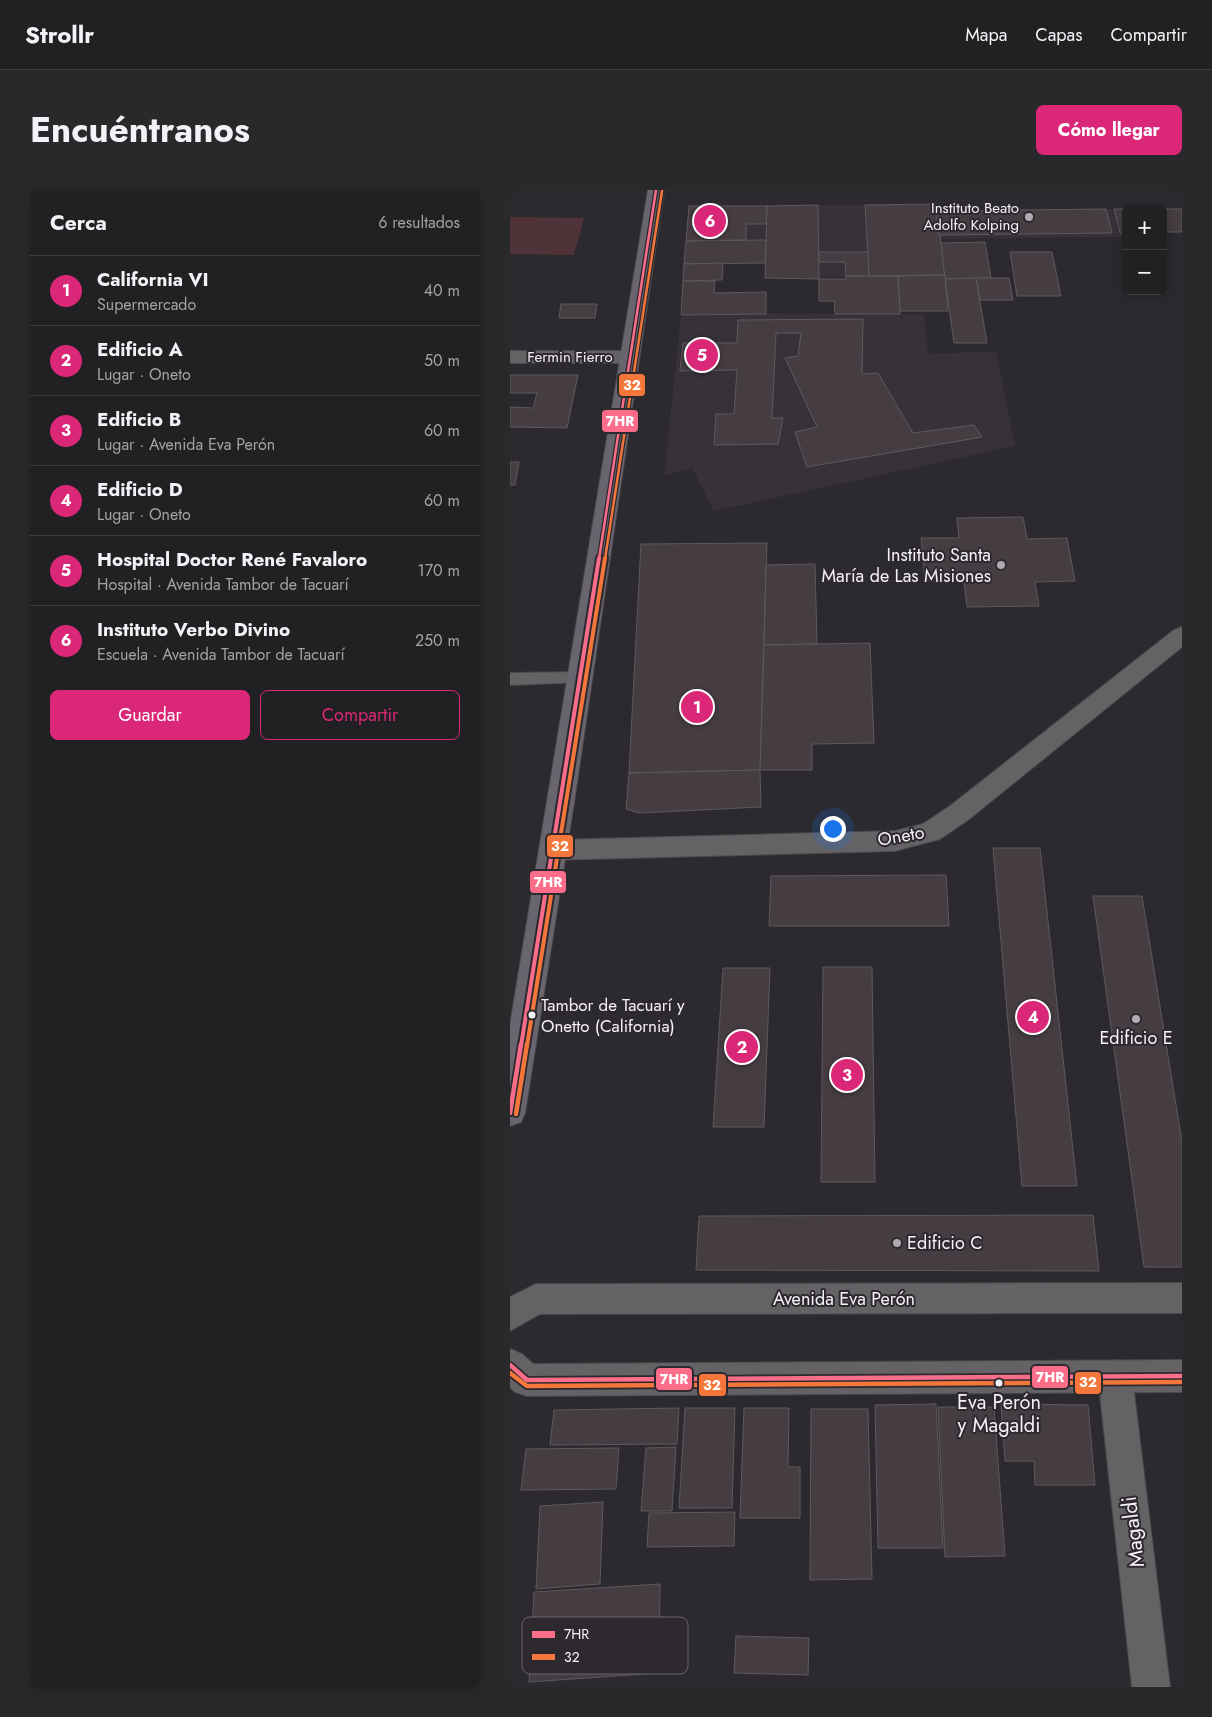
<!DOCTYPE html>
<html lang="es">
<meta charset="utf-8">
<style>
:root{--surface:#212022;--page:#29282a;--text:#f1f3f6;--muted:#a2a3a5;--line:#3e3e40;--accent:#db2777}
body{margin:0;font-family:Jost,sans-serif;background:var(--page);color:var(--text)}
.controls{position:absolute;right:15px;top:15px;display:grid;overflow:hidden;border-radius:8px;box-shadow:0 2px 12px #0003}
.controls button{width:45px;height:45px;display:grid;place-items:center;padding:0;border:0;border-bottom:1px solid var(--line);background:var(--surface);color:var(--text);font:25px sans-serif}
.you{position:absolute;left:322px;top:638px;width:18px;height:18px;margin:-12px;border:4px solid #fff;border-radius:50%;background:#1a73e8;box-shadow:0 0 0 8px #1a73e833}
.badge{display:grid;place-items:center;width:32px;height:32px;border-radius:50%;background:var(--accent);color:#fff;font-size:16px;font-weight:700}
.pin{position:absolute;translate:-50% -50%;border:2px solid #fff;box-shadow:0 1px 5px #0006}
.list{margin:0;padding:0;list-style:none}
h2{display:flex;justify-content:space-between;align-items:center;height:65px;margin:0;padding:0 20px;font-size:21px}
h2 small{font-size:16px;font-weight:400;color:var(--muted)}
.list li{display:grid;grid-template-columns:32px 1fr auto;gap:15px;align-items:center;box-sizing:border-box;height:70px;padding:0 20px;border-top:1px solid var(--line)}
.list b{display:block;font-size:19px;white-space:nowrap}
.list p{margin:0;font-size:16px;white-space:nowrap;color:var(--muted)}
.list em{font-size:16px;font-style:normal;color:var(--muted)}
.actions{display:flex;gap:10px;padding:15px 20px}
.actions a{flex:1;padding:11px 0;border:1px solid var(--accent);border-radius:8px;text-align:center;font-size:18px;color:var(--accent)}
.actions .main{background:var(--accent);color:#fff}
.map{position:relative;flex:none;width:672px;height:1497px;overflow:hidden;border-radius:8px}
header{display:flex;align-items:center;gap:30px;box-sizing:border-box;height:70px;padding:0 25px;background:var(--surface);border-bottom:1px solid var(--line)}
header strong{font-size:24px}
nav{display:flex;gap:28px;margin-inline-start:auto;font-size:18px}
.intro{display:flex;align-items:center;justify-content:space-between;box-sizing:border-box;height:120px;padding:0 30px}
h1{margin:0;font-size:35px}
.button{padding:12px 22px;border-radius:8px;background:var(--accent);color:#fff;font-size:18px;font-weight:700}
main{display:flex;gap:30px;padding:0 30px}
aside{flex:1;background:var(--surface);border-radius:8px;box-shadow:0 2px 12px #0003}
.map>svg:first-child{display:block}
.built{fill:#37313a}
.green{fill:#4f3338}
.building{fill:#463d43;stroke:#5c5a5d}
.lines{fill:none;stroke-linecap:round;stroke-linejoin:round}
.lane-casing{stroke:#4a484b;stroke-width:2}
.street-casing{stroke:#4a484b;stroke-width:2}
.secondary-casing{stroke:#4a484b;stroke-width:2}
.primary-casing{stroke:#4a484b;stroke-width:2}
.lane{fill:#646265;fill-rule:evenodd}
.street{fill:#646265;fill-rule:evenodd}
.secondary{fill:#646265;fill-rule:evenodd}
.primary{fill:#68656f;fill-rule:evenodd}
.bus-1-far2-casing{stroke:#2d292f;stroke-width:5}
.bus-1-far1-casing{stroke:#2d292f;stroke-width:8}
.bus-1-casing{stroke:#2d292f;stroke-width:8}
.bus-2-far2-casing{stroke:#2d292f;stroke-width:5}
.bus-2-far1-casing{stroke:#2d292f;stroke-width:8}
.bus-2-casing{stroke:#2d292f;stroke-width:8}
.bus-1-far2{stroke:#fb6d88;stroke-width:2.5}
.bus-1-far1{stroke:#fb6d88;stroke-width:4}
.bus-1{stroke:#fb6d88;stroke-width:4.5}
.bus-2-far2{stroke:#f5763a;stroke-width:2.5}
.bus-2-far1{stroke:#f5763a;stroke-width:4}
.bus-2{stroke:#f5763a;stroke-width:4.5}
.poi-dot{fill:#aeacaf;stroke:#2d292f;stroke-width:2}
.bus-dot{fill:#f4f2f5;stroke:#2d292f;stroke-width:2}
.labels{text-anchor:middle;stroke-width:4;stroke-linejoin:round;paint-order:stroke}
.far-poi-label{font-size:15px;fill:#f4f2f5;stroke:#2d292f;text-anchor:end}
.far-street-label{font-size:15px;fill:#f4f2f5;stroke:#2d292f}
.bus-label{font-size:17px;fill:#f4f2f5;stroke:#2d292f;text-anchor:start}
.poi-label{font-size:18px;fill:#f4f2f5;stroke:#2d292f;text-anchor:end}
.street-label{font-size:18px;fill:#f4f2f5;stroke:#2d292f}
.near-bus-label{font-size:20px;fill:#f4f2f5;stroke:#2d292f}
.near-street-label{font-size:21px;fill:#f4f2f5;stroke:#2d292f}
.key{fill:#2d292f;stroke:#69656a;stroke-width:1}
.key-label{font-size:14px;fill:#f4f2f5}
.line-badge{stroke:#2d292f;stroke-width:2}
.badge-label{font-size:14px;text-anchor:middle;font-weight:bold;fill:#fff}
</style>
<header>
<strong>Strollr</strong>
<nav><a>Mapa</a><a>Capas</a><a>Compartir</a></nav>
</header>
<div class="intro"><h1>Encuéntranos</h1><a class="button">Cómo llegar</a></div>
<main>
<aside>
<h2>Cerca<small>6 resultados</small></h2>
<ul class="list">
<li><span class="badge">1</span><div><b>California VI</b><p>Supermercado</p></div><em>40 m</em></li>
<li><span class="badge">2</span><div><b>Edificio A</b><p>Lugar · Oneto</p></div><em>50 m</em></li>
<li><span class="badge">3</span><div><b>Edificio B</b><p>Lugar · Avenida Eva Perón</p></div><em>60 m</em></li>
<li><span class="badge">4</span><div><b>Edificio D</b><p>Lugar · Oneto</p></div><em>60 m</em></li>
<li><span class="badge">5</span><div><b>Hospital Doctor René Favaloro</b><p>Hospital · Avenida Tambor de Tacuarí</p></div><em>170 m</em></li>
<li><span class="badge">6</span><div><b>Instituto Verbo Divino</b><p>Escuela · Avenida Tambor de Tacuarí</p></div><em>250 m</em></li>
</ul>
<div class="actions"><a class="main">Guardar</a><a>Compartir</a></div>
</aside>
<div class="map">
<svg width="672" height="1497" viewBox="0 0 672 1497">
<rect width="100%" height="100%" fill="#2c2a2e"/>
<g class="built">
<path d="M426,14L427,21L616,19V47L430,49L435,85L255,88V73L174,74L179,16Z"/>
<path d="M256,124H414L418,164L486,161L505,256L204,321L182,278L154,286L171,125Z"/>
</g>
<path class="green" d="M0,27L74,28L64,65L0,64Z"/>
<g class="building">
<path d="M426,14L435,85L359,86L355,15Z"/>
<path d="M308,15L309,89L255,88L257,16Z"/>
<path d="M179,16H257L256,34H236V50L176,51Z"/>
<path d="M596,19L602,43L429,45L426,21Z"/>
<path d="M604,19H616V43H610Z"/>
<rect x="653" y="19" width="19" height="23"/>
<path d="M256,50L255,73L174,74L176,51Z"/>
<path d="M475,52L481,88L435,89L431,53Z"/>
<path d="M309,62H358L359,86H336L335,72H309Z"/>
<path d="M500,62H542L551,106H507Z"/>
<path d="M213,73L212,90L173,91L174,74Z"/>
<path d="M435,85L438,121H390L388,86Z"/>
<path d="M336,86H388L390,124H325L324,111H309V89H336Z"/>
<path d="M466,88H499L503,110H470Z"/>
<path d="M466,88L477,153H444L435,89Z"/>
<path d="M173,91H205L204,103L256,102V124L171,125Z"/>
<path d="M51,114H87L85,128H49Z"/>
<path d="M353,129L352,184L368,183L403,243L464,235L472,247L297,277L285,242L307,237L275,168L288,166L291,143H266L262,228H273L268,254L204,255L206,224H224L227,180L170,181L173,153H227L228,130Z"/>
<path d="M0,185H68L57,238L0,237V217L23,218L27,203H0Z"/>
<path d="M0,272H9L5,295H0Z"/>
<path d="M513,327L517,349L557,348L565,391L525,392L529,416L457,417L454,391H415L411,348H449L447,328Z"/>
<path d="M257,353L250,580L119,583L131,354Z"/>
<path d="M305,374L307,454L254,455L256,375Z"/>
<path d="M360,453L364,553L302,554V580H250L254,455Z"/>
<path d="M250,580L251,617L129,623L116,619L119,583Z"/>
<path d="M483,658H530L567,996H512Z"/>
<path d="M436,685L439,736H259L261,686Z"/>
<path d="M583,706H632L672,952V1077H634Z"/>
<path d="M313,777H362L365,992H311Z"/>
<path d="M213,778H260L254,937H203Z"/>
<path d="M583,1025L589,1081L186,1080L189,1026Z"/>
<path d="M426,1214L433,1358H368L365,1215Z"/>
<path d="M491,1214L578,1215L585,1295H525L524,1271H495Z"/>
<path d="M428,1217H484L495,1366L435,1367Z"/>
<path d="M169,1218L167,1254L40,1255L44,1220Z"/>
<path d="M175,1218H225L222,1318H169Z"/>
<path d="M234,1218H279L278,1277H290V1328H230Z"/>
<path d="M301,1219H358L362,1389L300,1390Z"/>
<path d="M166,1257L162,1321H131L136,1258Z"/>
<path d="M109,1258L106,1299L11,1300L16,1259Z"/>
<path d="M93,1312L90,1394L26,1399L30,1316Z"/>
<path d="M225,1322L224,1356L137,1357L139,1323Z"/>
<path d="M150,1394L149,1483L19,1492L24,1402Z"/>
<path d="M226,1446L299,1448L298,1485L224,1483Z"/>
</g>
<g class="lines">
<defs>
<path id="lane" d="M69,482L75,484L78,488L75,492L0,495V483Z"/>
<g id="street">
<path d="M0,161H120L127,163L130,167L127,171L120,173H0Z"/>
<path d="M672,437V457L458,630L430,649L385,661L42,670L33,667L29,660L33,653L42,650L385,641L413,634L440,616L664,440Z"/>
<path d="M605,1170L617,1174L622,1186L660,1497H622L588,1186L593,1174Z"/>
</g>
<g id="secondary">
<path d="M672,1093V1123L30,1124L0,1141V1107L26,1094Z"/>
<path d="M0,1159L12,1164L23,1174L672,1170V1202L17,1206L5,1202L0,1197Z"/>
</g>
<path id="primary" d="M138,0H154L65,606L15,923L11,932L0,936V835Z"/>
</defs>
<use href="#lane" class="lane-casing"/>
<use href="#street" class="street-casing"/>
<use href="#secondary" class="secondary-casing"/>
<use href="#primary" class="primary-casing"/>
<use href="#lane" class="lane"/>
<use href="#street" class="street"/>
<use href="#secondary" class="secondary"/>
<use href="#primary" class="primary"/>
<defs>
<path id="bus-1-far2" d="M89,369L146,0"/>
<path id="bus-1-far1" d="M11,856L89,368"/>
<g id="bus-1">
<path d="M0,923L11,854"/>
<path d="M0,1175L17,1190L672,1186"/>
</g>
<path id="bus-2-far2" d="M95,369L152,1"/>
<path id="bus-2-far1" d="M17,856L95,368"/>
<g id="bus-2">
<path d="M6,924L17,854"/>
<path d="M0,1183L17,1196L672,1192"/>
</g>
</defs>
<use href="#bus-1-far2" class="bus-1-far2-casing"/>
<use href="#bus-1-far1" class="bus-1-far1-casing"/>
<use href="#bus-1" class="bus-1-casing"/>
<use href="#bus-2-far2" class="bus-2-far2-casing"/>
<use href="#bus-2-far1" class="bus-2-far1-casing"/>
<use href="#bus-2" class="bus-2-casing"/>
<use href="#bus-1-far2" class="bus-1-far2"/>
<use href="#bus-1-far1" class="bus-1-far1"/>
<use href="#bus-1" class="bus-1"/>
<use href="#bus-2-far2" class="bus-2-far2"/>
<use href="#bus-2-far1" class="bus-2-far1"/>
<use href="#bus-2" class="bus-2"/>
</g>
<g class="poi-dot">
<circle cx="519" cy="27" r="5"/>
<circle cx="491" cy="375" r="5"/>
<circle cx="626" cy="829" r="5"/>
<circle cx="387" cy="1053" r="5"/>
</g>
<g class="bus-dot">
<circle cx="22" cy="825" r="4.5"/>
<circle cx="489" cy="1193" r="4.5"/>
</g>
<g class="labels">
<g class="far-poi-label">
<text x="509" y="23">Instituto Beato<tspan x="509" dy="17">Adolfo Kolping</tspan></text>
</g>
<g class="far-street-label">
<text x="60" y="172">Fermin Fierro</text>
</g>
<g class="bus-label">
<text x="31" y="821">Tambor de Tacuarí y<tspan x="31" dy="21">Onetto (California)</tspan></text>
</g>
<g class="poi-label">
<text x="481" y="371">Instituto Santa<tspan x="481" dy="21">María de Las Misiones</tspan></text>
<text x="626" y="854" text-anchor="middle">Edificio E</text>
<text x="397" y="1059" text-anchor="start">Edificio C</text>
</g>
<g class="street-label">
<text transform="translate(391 646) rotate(-10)" y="6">Oneto</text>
<text x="334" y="1115">Avenida Eva Perón</text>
</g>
<g class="near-bus-label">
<text x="489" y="1219">Eva Perón<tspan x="489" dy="23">y Magaldi</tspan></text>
</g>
<g class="near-street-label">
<text transform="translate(623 1342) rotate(-97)" y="7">Magaldi</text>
</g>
</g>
<rect x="12" y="1427" width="166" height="57" rx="8" class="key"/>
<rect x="22" y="1441" width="23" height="7" fill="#fb6d88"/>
<rect x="22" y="1464" width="23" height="6" fill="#f5763a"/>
<g class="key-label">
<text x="54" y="1449">7HR</text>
<text x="54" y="1472">32</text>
</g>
<g class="line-badge">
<rect x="108" y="183" width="28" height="24" rx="5" fill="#f5763a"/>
<rect x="91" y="219" width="38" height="24" rx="5" fill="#fb6d88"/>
<rect x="36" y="644" width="28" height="24" rx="5" fill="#f5763a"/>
<rect x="19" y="680" width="38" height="24" rx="5" fill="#fb6d88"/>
<rect x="521" y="1175" width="38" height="24" rx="5" fill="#fb6d88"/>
<rect x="145" y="1177" width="38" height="24" rx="5" fill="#fb6d88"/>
<rect x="564" y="1181" width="28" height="24" rx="5" fill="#f5763a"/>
<rect x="188" y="1183" width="29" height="24" rx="5" fill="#f5763a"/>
</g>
<g class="badge-label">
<text x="122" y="200">32</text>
<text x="110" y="236">7HR</text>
<text x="50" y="661">32</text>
<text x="38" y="697">7HR</text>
<text x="540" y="1192">7HR</text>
<text x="164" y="1194">7HR</text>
<text x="578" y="1197">32</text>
<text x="202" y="1200">32</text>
</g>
</svg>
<div class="controls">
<button>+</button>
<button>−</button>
</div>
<div class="you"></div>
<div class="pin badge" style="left:187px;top:517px">1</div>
<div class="pin badge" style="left:232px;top:857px">2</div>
<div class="pin badge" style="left:337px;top:885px">3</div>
<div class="pin badge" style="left:523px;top:827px">4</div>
<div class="pin badge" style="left:192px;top:165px">5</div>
<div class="pin badge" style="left:200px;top:31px">6</div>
</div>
</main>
